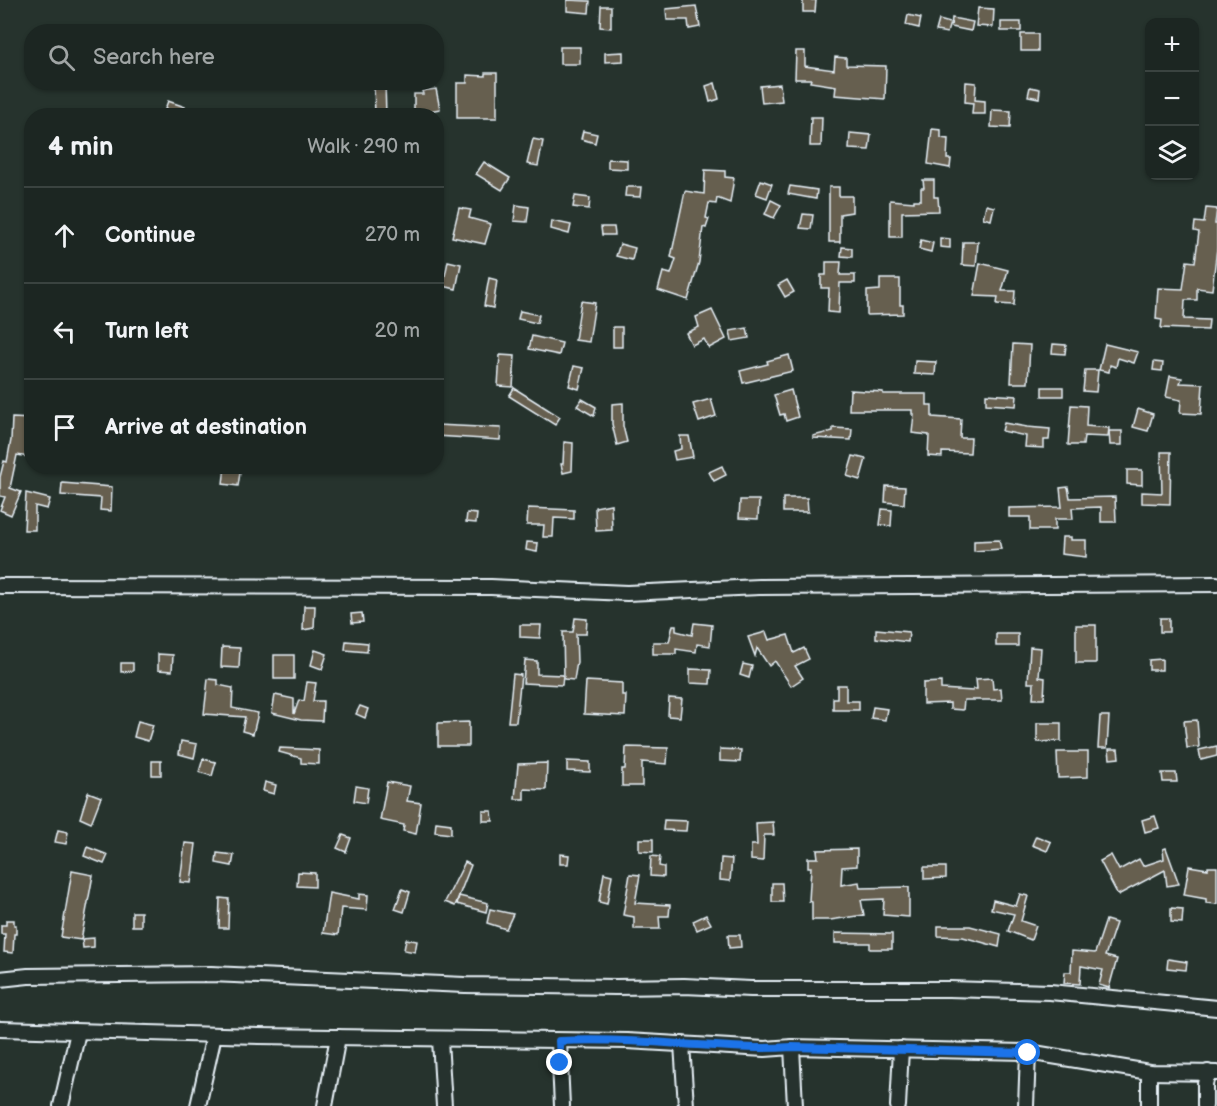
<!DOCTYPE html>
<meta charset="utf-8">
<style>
:root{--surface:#1c2622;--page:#29322f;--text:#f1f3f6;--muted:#a0a5a5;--line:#3a4340}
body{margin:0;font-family:"Balsamiq Sans",sans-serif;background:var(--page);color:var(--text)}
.controls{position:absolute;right:18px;top:18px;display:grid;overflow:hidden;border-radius:12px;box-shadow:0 2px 4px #0004}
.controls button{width:54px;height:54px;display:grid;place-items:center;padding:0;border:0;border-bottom:2px solid var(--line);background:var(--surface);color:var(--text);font:30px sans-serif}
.stop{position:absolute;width:18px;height:18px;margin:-14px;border:4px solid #1a73e8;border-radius:50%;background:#fff}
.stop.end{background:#1a73e8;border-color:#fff;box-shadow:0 2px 6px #0008}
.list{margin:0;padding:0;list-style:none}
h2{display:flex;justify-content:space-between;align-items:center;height:78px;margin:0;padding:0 24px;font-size:26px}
h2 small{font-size:20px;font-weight:400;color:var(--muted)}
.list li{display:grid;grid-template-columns:39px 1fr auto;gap:18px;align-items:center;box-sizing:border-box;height:96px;padding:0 24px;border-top:2px solid var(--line)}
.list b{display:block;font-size:22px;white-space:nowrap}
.list em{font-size:20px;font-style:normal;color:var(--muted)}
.icon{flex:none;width:33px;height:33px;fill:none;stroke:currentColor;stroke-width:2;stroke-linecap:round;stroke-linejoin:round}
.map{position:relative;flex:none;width:1217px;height:1106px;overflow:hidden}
.search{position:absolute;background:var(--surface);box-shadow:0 2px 4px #0004;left:24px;top:24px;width:420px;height:66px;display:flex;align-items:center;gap:15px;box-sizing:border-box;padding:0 21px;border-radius:24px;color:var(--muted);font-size:22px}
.panel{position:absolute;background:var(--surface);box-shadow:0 2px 4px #0004;left:24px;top:108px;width:420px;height:366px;border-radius:24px}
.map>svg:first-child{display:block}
.building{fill:#665e4f;stroke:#e8f1f8;stroke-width:1.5}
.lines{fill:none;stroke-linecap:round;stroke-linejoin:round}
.minor-casing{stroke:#e8f1f8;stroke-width:18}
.minor{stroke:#26332d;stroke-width:14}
.route{stroke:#1a73e8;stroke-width:8}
</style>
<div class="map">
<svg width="1217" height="1106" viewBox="0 0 1217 1106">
<rect width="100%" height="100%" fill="#26332d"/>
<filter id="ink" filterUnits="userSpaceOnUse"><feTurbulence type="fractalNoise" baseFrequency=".0167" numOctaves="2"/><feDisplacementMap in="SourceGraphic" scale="12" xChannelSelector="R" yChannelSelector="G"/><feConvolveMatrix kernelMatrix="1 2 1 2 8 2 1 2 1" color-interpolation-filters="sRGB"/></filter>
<g filter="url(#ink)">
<g class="building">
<path d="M567,0L590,1L589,13L567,11Z"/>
<path d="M803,0H816L815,12H803Z"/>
<path d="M601,6H611V28L600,27Z"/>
<path d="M696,6L700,27L689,29L688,20H667L666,9Z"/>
<path d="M978,8L994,9L993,27L976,26Z"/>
<path d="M908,15L921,18L919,28L906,25Z"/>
<path d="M952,18L973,22L971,31L951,27Z"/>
<path d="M939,20L950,23L947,33L936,31Z"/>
<rect x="1001" y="22" width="20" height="9"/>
<rect x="1021" y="34" width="17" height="17"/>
<rect x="560" y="47" width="20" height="17"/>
<path d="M796,51H805V66L834,70L835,57L846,58V65L886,66L885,99L835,95L836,86L810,82L811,79H795Z"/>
<path d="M623,52V61L605,62V53Z"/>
<path d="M485,73H497V118H457V83H467V75L485,76Z"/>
<path d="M374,82H385L386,116H375Z"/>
<path d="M966,82L976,83L975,100L985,101V114H972L973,103L965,102Z"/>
<path d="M715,83L719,99L710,102L706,86Z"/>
<path d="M780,84L782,101L762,103L760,86Z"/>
<path d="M1030,87L1040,89L1039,98L1028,96Z"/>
<path d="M436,89L440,109L414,114V94H423L422,91Z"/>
<path d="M168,101L185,107L182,115L165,109Z"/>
<path d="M992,110L1011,111L1010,128L991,127Z"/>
<path d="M811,117H822L821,146H810Z"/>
<path d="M932,129L941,130V138L948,139L947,159H951L950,168L928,164Z"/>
<path d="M583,131L597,134L595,143L581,139Z"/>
<path d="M850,133L871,135L869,150L849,149Z"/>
<path d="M533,139L543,141L538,166L527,164Z"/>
<path d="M608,159L627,160V169L608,168Z"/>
<path d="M484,162L510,178L502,190L476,174Z"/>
<path d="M705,170L725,171V177L734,178L730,203L717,198L716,204L709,203L706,218L709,219L706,228L703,227L699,262L688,300L658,290L663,272L671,274L676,259L671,257L685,191L704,194Z"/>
<path d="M761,180L772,184L767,198L756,194Z"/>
<path d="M923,180H934V197H938L939,211L902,212V237H890V200L914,202V200H921V188H924Z"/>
<path d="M790,186L817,190L816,199L788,194Z"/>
<path d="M626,187H641L640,197L625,196Z"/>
<path d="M829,187H839V196H852V212L840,214V242H829Z"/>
<path d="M575,196L590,198L589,209L573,207Z"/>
<path d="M771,200L781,205L774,218L765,214Z"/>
<path d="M516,205L529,207L527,222L514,221Z"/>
<path d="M986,205L994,207L991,220L983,218Z"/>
<path d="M459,208L471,210L469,218L491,224L485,244L452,237Z"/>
<path d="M1206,208L1217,209L1215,224H1217V248L1212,290L1197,288V300H1185L1184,319L1209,320L1208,330L1161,328L1162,320L1156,319L1158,288L1183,289L1187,261L1195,262L1199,232L1194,231L1195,222L1204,223Z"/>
<path d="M803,214L813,215L811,229L800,228Z"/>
<path d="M552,221L571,225L569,234L551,229Z"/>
<path d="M601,227H614L615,235H602Z"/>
<path d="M940,238L950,239V248L940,247Z"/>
<path d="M921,240L933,243L931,252L919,249Z"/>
<path d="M963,242H978L976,266L962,265Z"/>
<path d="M620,244L635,248L632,260L616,256Z"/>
<path d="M842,247L852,248V257L841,256Z"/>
<path d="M448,261L461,264L456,289L443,286Z"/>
<path d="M826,262H841L840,275H855V283H840L839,313L828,312L829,288H821V275H826Z"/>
<path d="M980,263L1008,270L1002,291H1015L1014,305L997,304L998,297L974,296Z"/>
<path d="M489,278L497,280L493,308L484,306Z"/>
<path d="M880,279H900V305H903V314L867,315V291L880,290Z"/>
<path d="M787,280L794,292L785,297L778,285Z"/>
<path d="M581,301L595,303L589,342L575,340Z"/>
<path d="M712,310L726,339L709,348L704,339L692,345L686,333L699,327L696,317Z"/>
<path d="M520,311L539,315L537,323L518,319Z"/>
<rect x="613" y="327" width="9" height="20"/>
<path d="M747,328L749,338L732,341L730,331Z"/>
<path d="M532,336L562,343L559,355L529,349Z"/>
<path d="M1013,344L1030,345L1028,383H1011Z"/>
<path d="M1053,344L1066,345L1065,354L1052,353Z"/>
<path d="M1105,344L1138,352L1134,363L1118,358L1116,367L1110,365L1109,372L1099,370Z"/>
<path d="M500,355L515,356L513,387L498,386Z"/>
<path d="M789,355L793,371L743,383L740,371L768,364L767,361Z"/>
<path d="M915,361L936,362L935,375L914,374Z"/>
<path d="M1154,362L1163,363L1162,371L1153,370Z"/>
<path d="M574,366L584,368L579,389L569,386Z"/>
<path d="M1085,370H1098L1096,392L1083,391Z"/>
<path d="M1170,376L1182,378L1180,383L1203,384L1201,414L1180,413L1181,400L1166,397Z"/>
<rect x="1042" y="387" width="21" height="9"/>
<path d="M514,388L560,417L555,425L509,396Z"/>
<path d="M791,390L798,417L786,421L784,414L780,415L774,395Z"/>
<path d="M850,390L883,392V394H927V405H932V417L961,419L960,438H971L970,453L942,452V457L928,456L929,435L912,433L914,414H912V410H849Z"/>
<path d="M986,394L1017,396L1016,406L986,404Z"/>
<path d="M582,399L596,407L594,416L577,406Z"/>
<path d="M711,399L716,416L699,422L693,404Z"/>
<path d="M623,403V426L627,442L617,445L612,424V404Z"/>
<path d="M1071,405L1087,406L1086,426L1109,428L1108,437L1084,436L1083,445H1068Z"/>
<path d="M1138,409L1153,414L1148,431L1133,427Z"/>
<path d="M12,418L32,419V443L29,457L17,455L10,488L21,492L11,515L0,510L5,497L0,496V477L4,461L7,462L11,440Z"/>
<path d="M1004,423L1027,427L1050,429L1049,440H1044V448L1025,447L1026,436L1002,431Z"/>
<path d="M436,425L501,428L500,440L436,436Z"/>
<path d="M833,428L852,429L851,440L813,438V436L833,431Z"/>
<path d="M1109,431H1122V445H1110Z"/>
<path d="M680,436H689L693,457L675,460L673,451L681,449Z"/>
<path d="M564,442L573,443L572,471L563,473L561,464H563Z"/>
<path d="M1161,452H1171L1170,504L1142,503V492L1162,493Z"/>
<path d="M853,456L866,459L860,480L847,476Z"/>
<path d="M225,466H241L238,486L223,484Z"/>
<path d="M722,466L726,475L714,481L709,472Z"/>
<path d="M1127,470H1142V485L1127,484Z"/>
<path d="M62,483L112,487L111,511L100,510L101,498L61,495Z"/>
<path d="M886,486L905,487L904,504L885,502Z"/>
<path d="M1068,487L1070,498L1115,497L1116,522H1101V507L1072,508L1073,519H1055V530H1030V517H1009V508L1062,507L1060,488Z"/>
<path d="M26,493L50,499L47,509L35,506V530H24Z"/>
<path d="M783,498H807L808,512H783Z"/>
<path d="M740,500H759L758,519L739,518Z"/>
<path d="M611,504L612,530L596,531L595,507Z"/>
<path d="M528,508L574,510V519L554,518L553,537H543L544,525H527Z"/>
<path d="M882,509L892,510L891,526L880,525Z"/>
<path d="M467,513L477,514L476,523L466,522Z"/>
<path d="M1062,537H1071V540H1086V557L1061,554Z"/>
<path d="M999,540L1001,549L974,551V541Z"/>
<path d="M527,542L538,543L537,552L526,550Z"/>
<path d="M304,606H315L314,628L303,630Z"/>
<path d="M362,613L363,622L352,623L351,614Z"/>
<path d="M575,618L587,619L586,634H576L577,662L574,680L564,679L563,632H573Z"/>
<rect x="1160" y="618" width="9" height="14"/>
<path d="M694,623L712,625L710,646L697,644L696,652L676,649V654H653V642H669L673,625H676V631L692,635Z"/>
<path d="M520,625H541L540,638L520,637Z"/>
<rect x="1076" y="625" width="20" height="38"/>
<path d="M876,629L909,632L908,642L876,638Z"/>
<path d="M766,632L769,640L788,635L794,653L804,648L809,659L795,666L803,678L791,686L775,661L769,666L757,648L755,656L748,637Z"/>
<rect x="996" y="634" width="22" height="12"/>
<path d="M346,641L368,643L367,652L345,650Z"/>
<path d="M222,647L240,648L239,668L221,667Z"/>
<path d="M1030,647L1041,648L1039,677L1045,678L1044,699H1033L1034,683H1028Z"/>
<path d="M315,650L327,654L322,669L311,665Z"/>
<path d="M158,654L173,655L172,671L158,670Z"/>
<rect x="274" y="655" width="20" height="24"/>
<path d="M1162,659V670H1149V660Z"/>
<path d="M525,660L537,661V674L563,675L562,685L523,683Z"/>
<path d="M121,663H133V671L121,672Z"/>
<path d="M743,664L752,666L749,678L740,675Z"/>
<path d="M690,669L711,670L710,684L690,683Z"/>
<path d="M513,674L521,675L516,722H508Z"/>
<path d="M992,678L993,689L1001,688L1002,700H964L963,710L950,709V703L923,704V683L941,682V689L973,691V689H977L976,679Z"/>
<path d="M208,679L218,680V685L233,688L232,708L258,713L253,734L242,731L245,717L204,714Z"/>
<path d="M586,681L622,683V695H626L625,716L584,714Z"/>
<path d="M307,682L316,683L313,701H323L322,721L301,720L272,713L275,695L294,699V714L299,700L304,701Z"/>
<path d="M837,685H846V701H859V710H833V698H837Z"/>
<path d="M669,698L682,699L680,717L668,716Z"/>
<path d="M360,706L368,709L365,718L356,714Z"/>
<path d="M873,707L887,709L885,720L871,718Z"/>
<path d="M1100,716H1109L1107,748H1098Z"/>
<path d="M1197,720L1199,747L1187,748L1184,721Z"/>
<path d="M138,721L153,725L148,741L134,737Z"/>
<path d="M469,722V746H438V723Z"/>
<path d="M1037,723H1061V741L1037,742Z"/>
<path d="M181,741L197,744L194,758L179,754Z"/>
<path d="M1217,746V756L1201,760L1199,750Z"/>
<path d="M626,747L668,748L667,764L642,762V786H622V769H625Z"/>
<path d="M280,748L319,750V764L301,763V758L279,752Z"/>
<path d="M720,749L741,750L740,762L720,761Z"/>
<path d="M1109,749H1118L1119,758L1110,759Z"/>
<path d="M1057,752H1088V777L1058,778Z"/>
<path d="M203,759L216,762L212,776L199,772Z"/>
<rect x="152" y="761" width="9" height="14"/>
<path d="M567,761L590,762V772L567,771Z"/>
<path d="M547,763L546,790L524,789V799H515L518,764Z"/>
<path d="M1162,773H1176L1177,782H1163Z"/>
<path d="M265,782L276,785L274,794L263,791Z"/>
<path d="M387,782L410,786L407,801L421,803L416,834L403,831L404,825L380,820Z"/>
<path d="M356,786L368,788L366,803L354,801Z"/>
<path d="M88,792L101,797L91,823L80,818Z"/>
<path d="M483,811H492L493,821H483Z"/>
<path d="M1155,816L1159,828L1145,832L1142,820Z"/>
<path d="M664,820L687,821L686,831L663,830Z"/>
<path d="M436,822L451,824V834L435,832Z"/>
<path d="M773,822L774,835H764L763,861L751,860V845H757L756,823Z"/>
<path d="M58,830L68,832L66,844L55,842Z"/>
<path d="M343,835L351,838L346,852L337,848Z"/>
<path d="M1036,836L1051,842L1047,851L1032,845Z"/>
<path d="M639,839H653V852L639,851Z"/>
<path d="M185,843L196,844L191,883L180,882Z"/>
<path d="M87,847L108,855L104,864L84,856Z"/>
<path d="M1166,848L1179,884L1167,886L1165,870L1118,895L1100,861L1111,855L1119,870L1139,859L1143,866L1164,859L1163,849Z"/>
<path d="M857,849V866L842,867L841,885L859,882L860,888L909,887V917L883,915L884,899L861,900L864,915L830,920H812V902L809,901L811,867H808V858H818L817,850Z"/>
<path d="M217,853L234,855L232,866L216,863Z"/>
<path d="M560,854L569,855L568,864H560Z"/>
<path d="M651,856L660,857L659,866L664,867V877L650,876Z"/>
<path d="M721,858L732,859L730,881L720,880Z"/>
<path d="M465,862L471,865L455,906L445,902Z"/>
<path d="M1189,866L1208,869V867H1217V904L1206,903V899L1184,895Z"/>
<path d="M924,867H946V878L924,879Z"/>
<path d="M72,871L93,875L81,940L61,937Z"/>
<path d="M298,872L315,873V887L297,886Z"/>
<path d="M604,873L612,875L607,904L599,902Z"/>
<path d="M630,874L640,875L635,903L670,905L669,916H659L660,929H634V917L623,915Z"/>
<path d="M772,883H782L783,902H772Z"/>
<path d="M402,889L410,892L404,912L395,909Z"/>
<path d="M329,893L359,899V894L368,895L367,910L341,908L338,935L323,933Z"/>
<path d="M1020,894L1028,896L1021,921L1036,926L1031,940L1008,931L1014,914L991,909L993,900L1016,906Z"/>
<path d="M459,896L488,903L486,912L457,904Z"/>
<path d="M220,898L229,899L228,928H219Z"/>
<path d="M1171,908L1183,909L1182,923L1171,922Z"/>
<path d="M490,909L513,914L506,929L487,923Z"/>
<rect x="132" y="912" width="9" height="14"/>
<path d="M706,915L711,924L697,930L693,921Z"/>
<path d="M6,920H14V925H16V934H14L13,953L4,952L5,934H1V925H6Z"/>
<path d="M1106,920L1116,923L1105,956L1117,959L1109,988L1099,985L1103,970L1081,966L1080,984L1064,983L1065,972H1071L1072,951L1095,953Z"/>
<path d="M938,926H970L1001,934L999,947L963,937L938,936Z"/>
<path d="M835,933L892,934V949H870V943H835Z"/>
<path d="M728,935H740L741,947L729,948Z"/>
<path d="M94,938V947L83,948L82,939Z"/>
<path d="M406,939L417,941L415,952L404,950Z"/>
<path d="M1168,959L1187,962L1186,970L1167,968Z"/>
</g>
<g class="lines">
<defs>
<g id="minor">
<path d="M0,586L491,587L627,593L759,587L1217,584"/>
<path d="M0,979L28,976L211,974L465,985L616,987L684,986L751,989H949L1050,992L1217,1008"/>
<path d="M0,1029L259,1036L627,1041L765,1049L792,1047L1028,1052L1149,1072L1217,1073"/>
<path d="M440,1040L444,1106"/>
<path d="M559,1041L562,1106"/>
<path d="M682,1044L686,1106"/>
<path d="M792,1047L795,1106"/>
<path d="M61,1106L78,1032"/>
<path d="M198,1106L214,1035"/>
<path d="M325,1106L338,1037"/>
<path d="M898,1106L901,1049"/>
<path d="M1026,1106L1028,1052"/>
<path d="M1149,1106V1072"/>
<path d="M1205,1106V1084L1208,1072"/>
</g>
</defs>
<use href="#minor" class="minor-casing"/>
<use href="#minor" class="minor"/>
</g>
</g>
<g class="lines" filter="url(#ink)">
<path class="route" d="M560,1063L559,1041C599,1039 640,1041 680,1044C718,1046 754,1050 792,1047L1028,1053"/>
</g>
</svg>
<div class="controls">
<button>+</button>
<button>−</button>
<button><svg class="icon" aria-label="layers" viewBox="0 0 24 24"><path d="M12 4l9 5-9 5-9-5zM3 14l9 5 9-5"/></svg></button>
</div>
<div class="stop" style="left:1028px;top:1053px"></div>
<div class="stop end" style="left:560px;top:1063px"></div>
<div class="search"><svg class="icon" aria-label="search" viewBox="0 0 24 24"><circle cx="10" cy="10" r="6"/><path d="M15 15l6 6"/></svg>Search here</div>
<section class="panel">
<h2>4 min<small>Walk · 290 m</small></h2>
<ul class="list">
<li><svg class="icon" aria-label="ahead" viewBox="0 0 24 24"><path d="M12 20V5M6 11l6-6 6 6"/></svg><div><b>Continue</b></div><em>270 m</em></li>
<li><svg class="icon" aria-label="left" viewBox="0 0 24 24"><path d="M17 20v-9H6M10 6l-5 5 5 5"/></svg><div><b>Turn left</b></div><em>20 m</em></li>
<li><svg class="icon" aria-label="arrive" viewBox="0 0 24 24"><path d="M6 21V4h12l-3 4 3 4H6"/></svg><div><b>Arrive at destination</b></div></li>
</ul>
</section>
</div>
